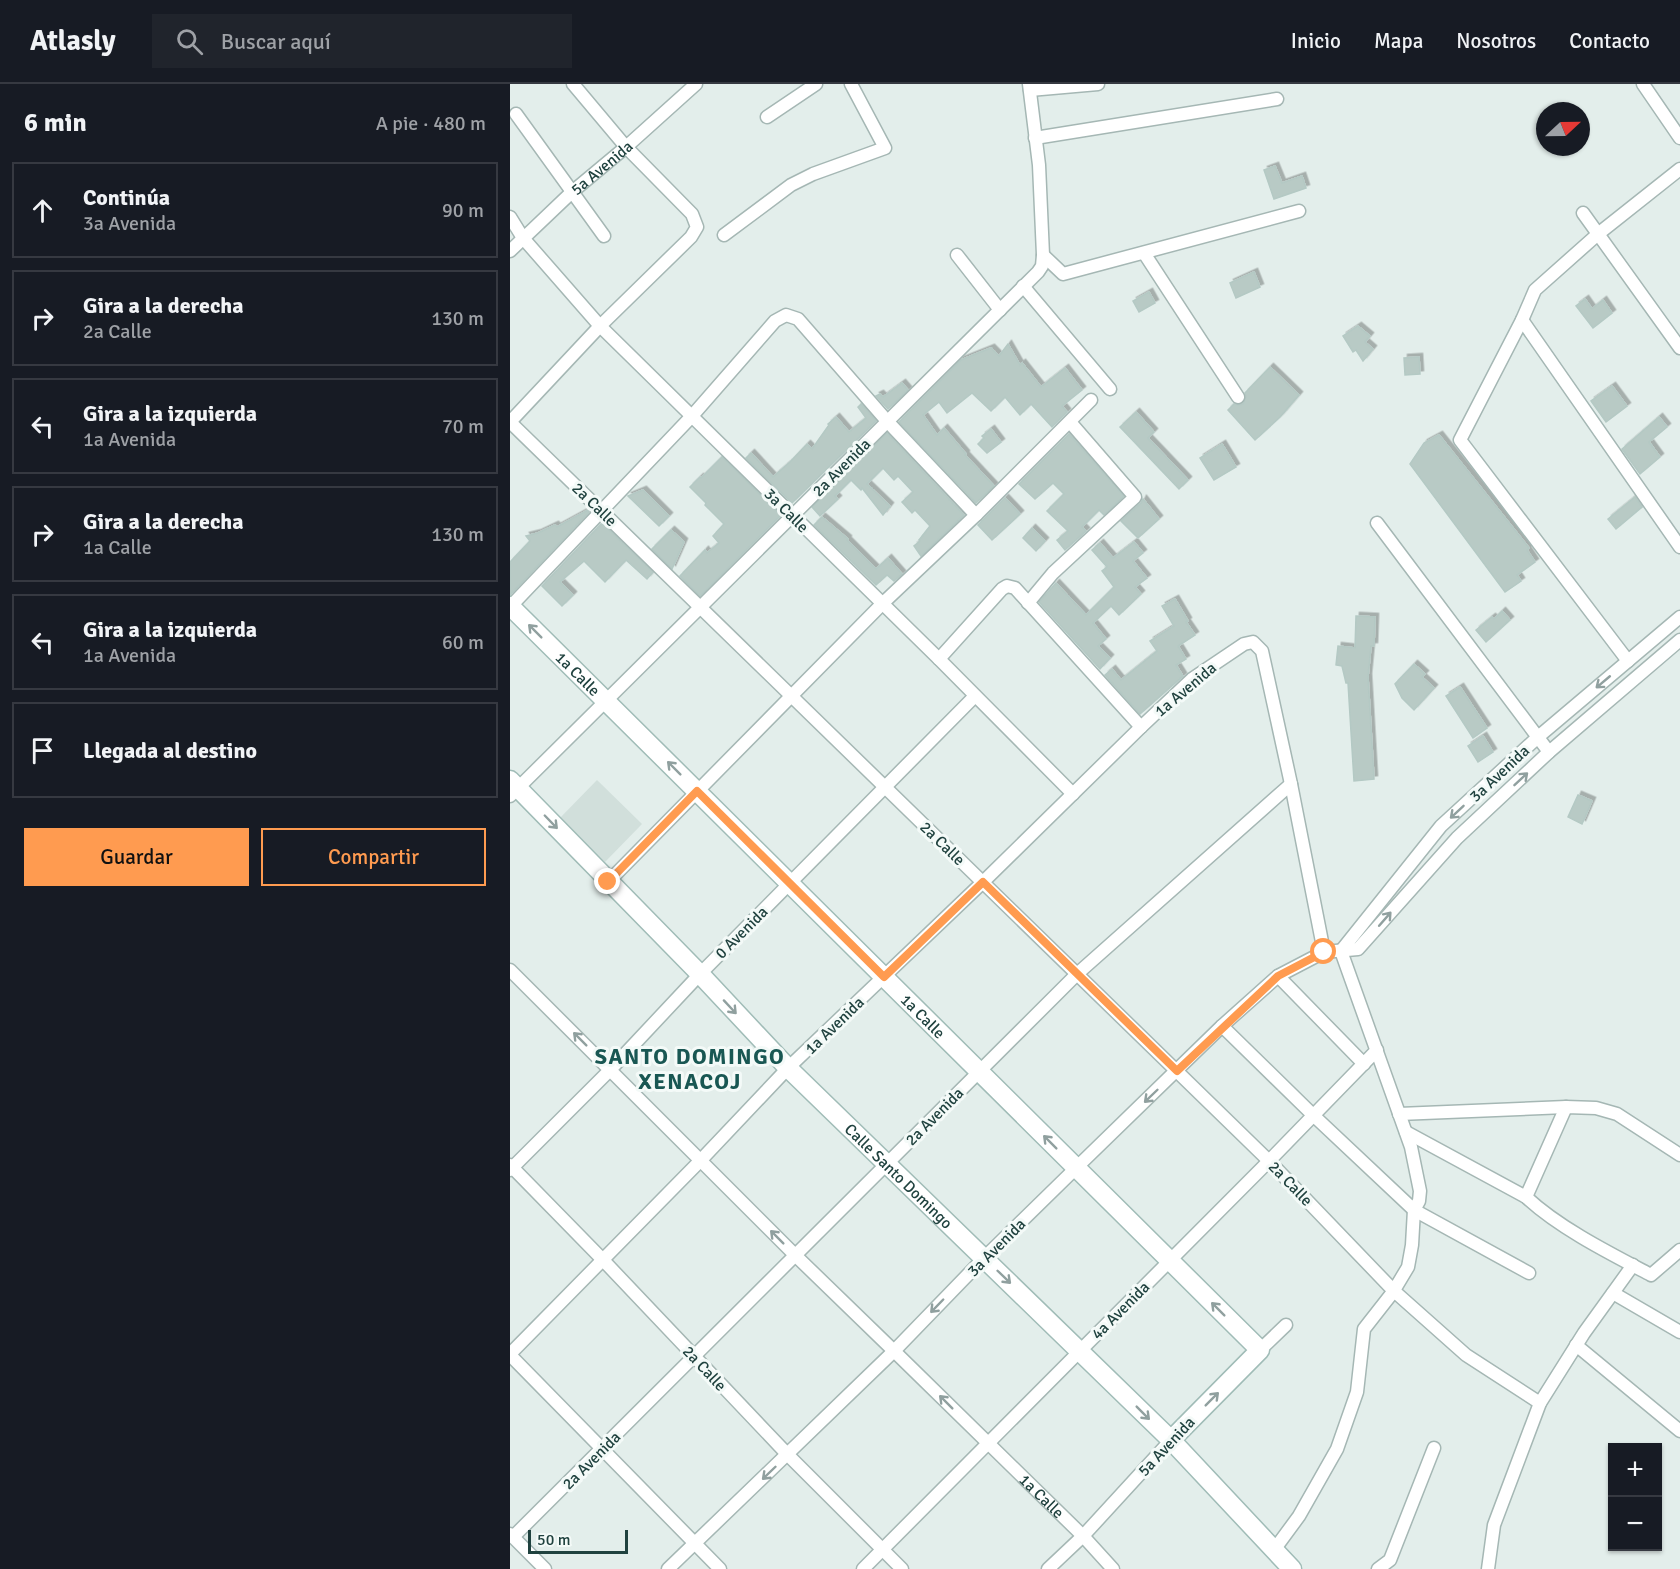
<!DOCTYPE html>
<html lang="es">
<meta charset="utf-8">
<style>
:root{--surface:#171b24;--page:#20242c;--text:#f1f3f6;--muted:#9ea1a6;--line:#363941;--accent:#ff9b50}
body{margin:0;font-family:Signika,sans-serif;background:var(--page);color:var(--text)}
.controls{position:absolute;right:18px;bottom:18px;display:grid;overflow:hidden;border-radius:0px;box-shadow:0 2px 4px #0004}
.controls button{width:54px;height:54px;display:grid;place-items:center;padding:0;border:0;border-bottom:2px solid var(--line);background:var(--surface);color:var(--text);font:30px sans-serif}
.compass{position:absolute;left:1026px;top:18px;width:54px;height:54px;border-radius:50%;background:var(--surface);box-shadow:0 2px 4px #0004;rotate:68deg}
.scale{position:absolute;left:18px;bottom:15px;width:100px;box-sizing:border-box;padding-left:6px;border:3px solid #20423f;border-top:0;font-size:16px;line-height:21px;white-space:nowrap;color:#20423f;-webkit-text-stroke:4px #f4faf8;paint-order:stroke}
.stop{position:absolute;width:18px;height:18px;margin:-14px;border:4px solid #ff9b50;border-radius:50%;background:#fff}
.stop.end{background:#ff9b50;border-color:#fff;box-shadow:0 2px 6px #0008}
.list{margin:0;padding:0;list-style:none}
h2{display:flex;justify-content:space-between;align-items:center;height:78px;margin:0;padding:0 24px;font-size:26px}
h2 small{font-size:20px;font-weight:400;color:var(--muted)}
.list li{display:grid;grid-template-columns:39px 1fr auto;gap:18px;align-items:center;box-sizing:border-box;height:96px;margin:0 12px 12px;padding:0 12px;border:2px solid var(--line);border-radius:0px}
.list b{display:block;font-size:22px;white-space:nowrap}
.list p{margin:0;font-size:20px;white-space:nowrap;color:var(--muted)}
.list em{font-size:20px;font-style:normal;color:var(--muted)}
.actions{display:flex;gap:12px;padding:18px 24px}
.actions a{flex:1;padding:14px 0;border:2px solid var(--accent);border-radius:0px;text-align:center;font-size:21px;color:var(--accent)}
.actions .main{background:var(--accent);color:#111}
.icon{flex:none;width:33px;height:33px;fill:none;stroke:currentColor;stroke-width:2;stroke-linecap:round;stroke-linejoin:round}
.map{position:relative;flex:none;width:1170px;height:1485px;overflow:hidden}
header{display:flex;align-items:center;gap:36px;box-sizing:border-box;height:84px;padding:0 30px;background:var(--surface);border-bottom:2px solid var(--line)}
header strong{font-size:28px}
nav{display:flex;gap:33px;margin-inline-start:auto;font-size:21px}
.search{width:420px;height:54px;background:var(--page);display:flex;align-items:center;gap:15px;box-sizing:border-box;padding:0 21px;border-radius:0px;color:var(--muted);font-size:22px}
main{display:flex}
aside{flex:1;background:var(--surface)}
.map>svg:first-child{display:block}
.built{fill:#d1dfdb}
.building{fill:#b8cac5;stroke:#b4c9c4;stroke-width:1.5;filter:url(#shadow)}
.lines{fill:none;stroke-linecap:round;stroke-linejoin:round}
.minor-casing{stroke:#a5b7b4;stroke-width:15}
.secondary-casing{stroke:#a0bcb7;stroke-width:21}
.minor{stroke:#fff;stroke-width:12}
.secondary{stroke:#fff;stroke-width:18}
.oneway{stroke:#90a09f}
.route{stroke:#ff9b50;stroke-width:8}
.labels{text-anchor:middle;stroke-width:6;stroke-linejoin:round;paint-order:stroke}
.street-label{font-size:16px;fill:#20423f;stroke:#f4faf8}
.district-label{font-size:22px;font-weight:bold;letter-spacing:1.5px;fill:#195753;stroke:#f4faf8}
</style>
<header>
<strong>Atlasly</strong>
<div class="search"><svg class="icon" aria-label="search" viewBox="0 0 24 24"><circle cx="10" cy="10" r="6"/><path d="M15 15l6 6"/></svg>Buscar aquí</div>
<nav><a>Inicio</a><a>Mapa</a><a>Nosotros</a><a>Contacto</a></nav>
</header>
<main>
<aside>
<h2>6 min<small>A pie · 480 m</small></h2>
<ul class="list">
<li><svg class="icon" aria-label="ahead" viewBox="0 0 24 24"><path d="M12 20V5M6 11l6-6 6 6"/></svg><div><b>Continúa</b><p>3a Avenida</p></div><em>90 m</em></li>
<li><svg class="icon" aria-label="right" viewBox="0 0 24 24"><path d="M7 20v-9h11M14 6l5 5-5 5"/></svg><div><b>Gira a la derecha</b><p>2a Calle</p></div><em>130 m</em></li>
<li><svg class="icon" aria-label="left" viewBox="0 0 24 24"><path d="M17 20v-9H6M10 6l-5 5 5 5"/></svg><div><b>Gira a la izquierda</b><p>1a Avenida</p></div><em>70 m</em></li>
<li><svg class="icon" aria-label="right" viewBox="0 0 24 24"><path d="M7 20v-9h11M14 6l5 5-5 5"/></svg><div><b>Gira a la derecha</b><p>1a Calle</p></div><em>130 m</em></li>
<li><svg class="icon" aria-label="left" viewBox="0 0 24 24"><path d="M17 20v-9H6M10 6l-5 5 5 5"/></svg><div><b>Gira a la izquierda</b><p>1a Avenida</p></div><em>60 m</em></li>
<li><svg class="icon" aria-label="arrive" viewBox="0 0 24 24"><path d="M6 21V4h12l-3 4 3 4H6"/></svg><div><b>Llegada al destino</b></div></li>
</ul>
<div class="actions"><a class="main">Guardar</a><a>Compartir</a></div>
</aside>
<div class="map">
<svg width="1170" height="1485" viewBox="0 0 1170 1485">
<defs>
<filter id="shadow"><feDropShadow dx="3.5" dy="-3.5" stdDeviation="0" flood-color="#0004"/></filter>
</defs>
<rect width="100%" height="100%" fill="#e3eeeb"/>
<path class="built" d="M87,696L132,740L95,778L50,734Z"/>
<g class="building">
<path d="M765,82L772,99L792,92L796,104L764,115L754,86Z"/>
<path d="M744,188L750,203L726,214L720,199Z"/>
<path d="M639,208L645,219L629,228L623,217Z"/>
<path d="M1075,215L1082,225L1093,216L1102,229L1083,244L1066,222Z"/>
<path d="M848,242L860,252L855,258L863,265L853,277L846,266L843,268L833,252Z"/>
<path d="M498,260L510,281L512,279L531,303L555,284L572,306L552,322L557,328L542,343L521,320L510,331L495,313L481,327L462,309L437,329L429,318L413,331L427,351L434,344L456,370L455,371L484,402L466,419L389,338L451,276L481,264L489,272Z"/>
<path d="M909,273L910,290L895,291L894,274Z"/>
<path d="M760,283L789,311L770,333L745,356L718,326L724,320L729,321L733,320L736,313L735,309Z"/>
<path d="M392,299L398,306L378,325L366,312L370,310L373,313Z"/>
<path d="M1102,302L1117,322L1096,338L1081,317Z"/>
<path d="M351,320L366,337L282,419L236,374L241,369L263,393L280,378L297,360L302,365L319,341L318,340L326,333L339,348L356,334L348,323Z"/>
<path d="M626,328L644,348L638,354L678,396L669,405L610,343Z"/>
<path d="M1149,333L1157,343L1139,358L1150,373L1130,390L1112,365Z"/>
<path d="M481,345L491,358L477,369L468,360L474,354L472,352Z"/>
<path d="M377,349L454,431L411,472L404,462L410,457L409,456L420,442L405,426L402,429L392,418L403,408L388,392L384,396L373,384L357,400L380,422L373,431L352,404L351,406L341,396L325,412L328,415L310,432L302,423Z"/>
<path d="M559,350L614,412L594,431L589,426L572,443L576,447L555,466L547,456L558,447L537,427L554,410L543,399L525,415L509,400Z"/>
<path d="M929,351L1019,464L1017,466L1025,478L1007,491L1011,497L995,508L900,380L914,359Z"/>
<path d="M712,360L726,383L704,396L690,374Z"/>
<path d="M212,373L271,431L190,512L170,492L195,466L197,469L209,459L203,452L214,440L195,421L196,419L180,403L190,393L191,394Z"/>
<path d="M133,406L159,432L149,442L118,412Z"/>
<path d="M1125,413L1132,423L1106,445L1098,435Z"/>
<path d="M495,414L510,430L482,456L468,441Z"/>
<path d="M633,415L649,435L628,454L611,437L631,419Z"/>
<path d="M78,426L79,428L0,511V478L20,457L16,452L28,449L45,441L47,443Z"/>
<path d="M312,433L338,455L337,456L366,485L378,474L392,490L384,497L377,491L366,501L304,441Z"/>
<path d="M92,439L143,488L137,495L116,476L95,498L74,477L50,498L63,511L52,522L32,502Z"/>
<path d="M522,444L535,457L526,467L513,454Z"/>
<path d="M161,446L174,458L162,485L142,465Z"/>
<path d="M624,458L633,469L623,477L637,494L625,503L631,510L609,531L601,522L583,539L596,555L588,562L600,574L590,585L529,518L546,499L576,531L604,503L592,487L597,483L582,466L590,459L603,474Z"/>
<path d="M665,515L678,537L676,538L685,551L668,562L676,575L666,581L673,592L630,630L595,591L602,585L611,596L647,567L640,557L664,542L652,522Z"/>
<path d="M992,527L1000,536L976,558L966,546L982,533L984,535Z"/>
<path d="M846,532L865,533L864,562H861L858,593L864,695L844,697L838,599H836L832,582L826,581L828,562L845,564Z"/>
<path d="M904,580L915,590L912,593L924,604L904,626L892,614L885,600Z"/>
<path d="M950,603L977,644L963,654L936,612Z"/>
<path d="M973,652L983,668L968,678L958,662Z"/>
<path d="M1068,711L1082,717L1072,740L1058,733Z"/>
</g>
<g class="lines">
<defs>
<g id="minor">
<path d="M1133,0L1170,54"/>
<path d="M520,6L588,0"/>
<path d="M6,30L94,152"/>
<path d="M257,33L306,0"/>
<path d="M525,54L767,15"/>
<path d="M1073,129L1170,264"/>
<path d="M0,133L13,154L90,242L429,575L563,710"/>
<path d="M214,151L281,101L303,90L375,64L341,0"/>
<path id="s1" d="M0,167L62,108L116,63L186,0"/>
<path d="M634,169L728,313"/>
<path d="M447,171L490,226"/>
<path d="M533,171L553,190L789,127"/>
<path d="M513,202L600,305"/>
<path d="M1012,236L1170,463"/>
<path d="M0,338L759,1077L884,1207L956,1271L1030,1319"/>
<path d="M0,338L90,242L181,153L187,143L182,130L116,63L63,0"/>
<path d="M867,439L1039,668"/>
<path d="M518,519L543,489L625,413L560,338"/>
<path d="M0,523L182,332L265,237L276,231L288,235L377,337L466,431"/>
<path d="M429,575L492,505L497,502L505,504L631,643"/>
<path d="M1118,577L950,356L1012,236L1025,206L1088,150L1170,85"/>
<path d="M0,712L528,188L532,182L533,171L529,81L519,0"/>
<path d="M98,798L372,520L466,431L581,316"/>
<path d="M831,867L931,742L1028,653L1170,533"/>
<path id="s2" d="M0,886L286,1172L384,1267L573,1452L603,1485"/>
<path d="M768,892L854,980"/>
<path d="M712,942L803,1031L904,1126L1019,1189"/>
<path d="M889,1030L1056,1023L1086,1024L1107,1030L1170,1071"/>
<path d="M896,1048L1016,1113C1049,1144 1101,1170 1141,1191L1170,1166"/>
<path d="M0,1081L93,1176L278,1371L392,1485"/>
<path d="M0,1086L100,986L190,890L465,612"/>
<path d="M1016,1113L1056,1023"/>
<path d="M1103,1209L1170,1248"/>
<path d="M1066,1261L1170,1347"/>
<path d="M750,1266L776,1241"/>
<path d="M0,1270L190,1077L278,984L473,798L631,643L682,595L734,560L743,558L752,567L781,700L814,868"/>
<path d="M0,1271L210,1485"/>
<path d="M0,1450L35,1485"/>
<path d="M3,1453L567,890L781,700"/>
<path d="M764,1466L789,1432L827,1365L847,1308L854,1245L883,1208L898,1183L902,1161L904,1126L909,1117L910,1107L901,1063L831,867"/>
<path d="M158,1485L384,1267L474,1174L566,1084L712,942L768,892L814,868L848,865L947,754L1039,668L1170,556"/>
<path d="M353,1485L759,1077L867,966"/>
<path d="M538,1485L573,1452L661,1356"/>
<path d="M868,1485L880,1476L924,1364"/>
<path d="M978,1485L984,1441L1030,1319L1074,1249L1123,1181"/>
</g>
<g id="secondary">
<path id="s3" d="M0,522L750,1266L661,1356"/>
<path id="s4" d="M0,696L190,890L278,984L661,1356L782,1485"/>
</g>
</defs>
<use href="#minor" class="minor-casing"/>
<use href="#secondary" class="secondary-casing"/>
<use href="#minor" class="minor"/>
<use href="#secondary" class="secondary"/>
</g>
<defs><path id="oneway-shaft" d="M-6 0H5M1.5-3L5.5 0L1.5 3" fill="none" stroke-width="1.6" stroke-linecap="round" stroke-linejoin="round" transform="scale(1.5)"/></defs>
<g class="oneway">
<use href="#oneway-shaft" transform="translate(25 547) rotate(-135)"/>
<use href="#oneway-shaft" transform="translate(1093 598) rotate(140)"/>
<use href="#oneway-shaft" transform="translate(164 684) rotate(-135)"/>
<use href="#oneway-shaft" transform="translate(1011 695) rotate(-43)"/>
<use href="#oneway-shaft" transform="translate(947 728) rotate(137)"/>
<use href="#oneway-shaft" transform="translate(41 738) rotate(46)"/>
<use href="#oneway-shaft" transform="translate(875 835) rotate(-49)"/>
<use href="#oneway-shaft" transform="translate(220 923) rotate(47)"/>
<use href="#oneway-shaft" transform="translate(70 955) rotate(-135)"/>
<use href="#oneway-shaft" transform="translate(641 1012) rotate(136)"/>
<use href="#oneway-shaft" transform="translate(540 1058) rotate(-135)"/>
<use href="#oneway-shaft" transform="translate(267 1153) rotate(-135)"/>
<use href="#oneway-shaft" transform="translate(494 1193) rotate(44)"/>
<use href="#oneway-shaft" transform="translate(427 1222) rotate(134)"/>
<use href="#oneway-shaft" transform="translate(708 1225) rotate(-135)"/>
<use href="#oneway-shaft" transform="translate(702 1315) rotate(-45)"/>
<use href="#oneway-shaft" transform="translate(436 1318) rotate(-135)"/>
<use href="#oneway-shaft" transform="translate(633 1329) rotate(45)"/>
<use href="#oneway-shaft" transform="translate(259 1389) rotate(136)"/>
</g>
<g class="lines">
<path class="route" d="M98,798L187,707L374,893L473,798L667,987L768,892L814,868"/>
</g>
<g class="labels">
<g class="street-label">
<text dy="6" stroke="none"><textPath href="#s1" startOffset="124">5a Avenida</textPath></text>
<text transform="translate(331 383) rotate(-45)" y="6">2a Avenida</text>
<text transform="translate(85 420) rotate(44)" y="6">2a Calle</text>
<text transform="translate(277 426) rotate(45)" y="6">3a Calle</text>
<text dy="6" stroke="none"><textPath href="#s3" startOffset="96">1a Calle</textPath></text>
<text transform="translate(675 605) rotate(-40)" y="6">1a Avenida</text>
<text transform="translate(989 689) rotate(-43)" y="6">3a Avenida</text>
<text transform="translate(433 759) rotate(44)" y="6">2a Calle</text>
<text transform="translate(231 848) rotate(-45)" y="6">0 Avenida</text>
<text dy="6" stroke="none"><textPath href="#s3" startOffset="582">1a Calle</textPath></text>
<text transform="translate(324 941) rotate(-44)" y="6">1a Avenida</text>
<text transform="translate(424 1032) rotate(-45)" y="6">2a Avenida</text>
<text dy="6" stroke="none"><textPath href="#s4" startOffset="555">Calle Santo Domingo</textPath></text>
<text transform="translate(781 1099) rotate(46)" y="6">2a Calle</text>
<text transform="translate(486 1163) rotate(-45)" y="6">3a Avenida</text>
<text transform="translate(610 1226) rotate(-45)" y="6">4a Avenida</text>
<text transform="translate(195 1284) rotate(47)" y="6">2a Calle</text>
<text transform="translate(656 1362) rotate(-47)" y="6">5a Avenida</text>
<text transform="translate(81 1376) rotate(-45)" y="6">2a Avenida</text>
<text dy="6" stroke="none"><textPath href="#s2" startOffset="748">1a Calle</textPath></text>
</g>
<g class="district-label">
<text x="180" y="980">SANTO DOMINGO<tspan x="180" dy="25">XENACOJ</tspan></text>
</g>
</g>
</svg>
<div class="controls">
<button>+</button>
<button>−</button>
</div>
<svg class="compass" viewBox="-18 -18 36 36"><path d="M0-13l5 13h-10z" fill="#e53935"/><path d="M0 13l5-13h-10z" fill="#9ea1a6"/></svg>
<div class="scale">50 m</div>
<div class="stop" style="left:814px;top:868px"></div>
<div class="stop end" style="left:98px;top:798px"></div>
</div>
</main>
